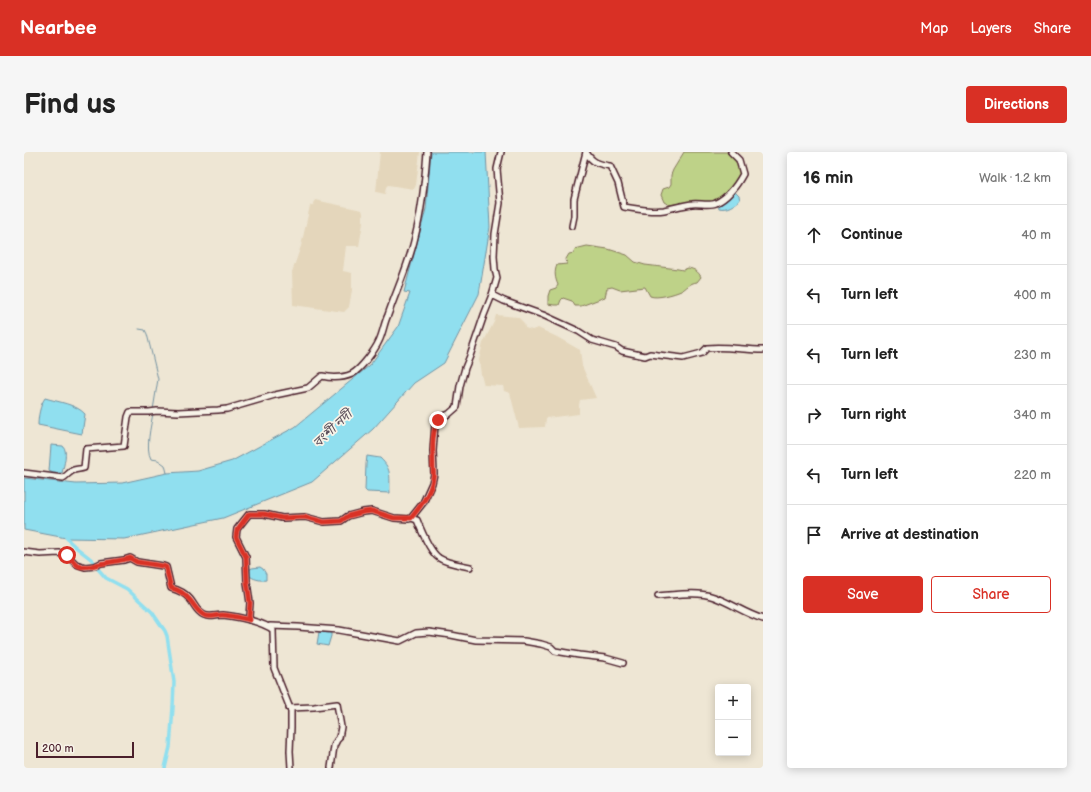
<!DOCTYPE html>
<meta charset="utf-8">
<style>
:root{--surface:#fff;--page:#f6f6f6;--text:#222;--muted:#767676;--line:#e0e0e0;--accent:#d93025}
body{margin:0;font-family:"Balsamiq Sans","Noto Sans Bengali",sans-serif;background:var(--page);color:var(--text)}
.controls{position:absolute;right:12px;bottom:12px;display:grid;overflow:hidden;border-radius:4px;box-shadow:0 2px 10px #0003}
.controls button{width:36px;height:36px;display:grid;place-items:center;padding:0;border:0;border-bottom:1px solid var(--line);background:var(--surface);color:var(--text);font:20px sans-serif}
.scale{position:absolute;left:12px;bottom:10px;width:98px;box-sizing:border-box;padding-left:4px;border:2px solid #4a1f2b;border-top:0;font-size:11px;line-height:14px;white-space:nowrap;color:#4a1f2b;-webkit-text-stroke:3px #f7f3e8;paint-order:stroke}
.stop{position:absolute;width:12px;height:12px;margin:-9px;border:3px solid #d93025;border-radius:50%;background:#fff}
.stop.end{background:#d93025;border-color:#fff;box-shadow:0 1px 4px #0008}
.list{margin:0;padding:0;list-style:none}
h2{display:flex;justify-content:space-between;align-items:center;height:52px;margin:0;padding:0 16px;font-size:17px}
h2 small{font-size:13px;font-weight:400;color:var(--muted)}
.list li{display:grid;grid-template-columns:26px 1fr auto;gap:12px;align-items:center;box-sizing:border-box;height:60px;padding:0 16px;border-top:1px solid var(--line)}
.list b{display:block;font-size:15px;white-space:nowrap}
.list em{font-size:13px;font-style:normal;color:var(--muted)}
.actions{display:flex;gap:8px;padding:12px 16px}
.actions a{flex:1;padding:9px 0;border:1px solid var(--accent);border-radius:4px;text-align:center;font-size:14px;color:var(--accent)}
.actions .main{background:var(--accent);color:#fff}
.icon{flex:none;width:22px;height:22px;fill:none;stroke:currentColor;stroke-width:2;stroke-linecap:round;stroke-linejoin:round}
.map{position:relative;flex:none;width:739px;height:616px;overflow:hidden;border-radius:4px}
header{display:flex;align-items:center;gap:24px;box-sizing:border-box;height:56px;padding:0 20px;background:var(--accent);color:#fff}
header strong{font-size:19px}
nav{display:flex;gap:22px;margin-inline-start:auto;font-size:14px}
.intro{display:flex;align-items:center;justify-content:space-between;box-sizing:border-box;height:96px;padding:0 24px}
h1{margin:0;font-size:28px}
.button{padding:10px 18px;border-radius:4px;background:var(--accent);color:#fff;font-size:14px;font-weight:700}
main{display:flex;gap:24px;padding:0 24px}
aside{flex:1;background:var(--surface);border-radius:4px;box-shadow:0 2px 10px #0003}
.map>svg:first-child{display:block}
.built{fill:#e4d6bb}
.green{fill:#bed288;stroke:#84785a}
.water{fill:#90dfef;stroke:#7492a1}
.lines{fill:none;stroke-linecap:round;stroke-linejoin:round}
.stream{stroke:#7492a1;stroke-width:1}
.canal{stroke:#90dfef;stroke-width:3.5}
.minor-casing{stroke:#4a1f2b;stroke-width:8}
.minor{stroke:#f7f3e8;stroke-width:5}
.route{stroke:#d93025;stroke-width:5}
.labels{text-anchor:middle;stroke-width:3.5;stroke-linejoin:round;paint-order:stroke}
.water-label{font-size:13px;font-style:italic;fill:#5c4f5c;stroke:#f7f3e8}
</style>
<header>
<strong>Nearbee</strong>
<nav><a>Map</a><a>Layers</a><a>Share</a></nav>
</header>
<div class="intro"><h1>Find us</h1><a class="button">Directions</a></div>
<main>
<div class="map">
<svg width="739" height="616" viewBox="0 0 739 616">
<rect width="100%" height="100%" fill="#eee6d4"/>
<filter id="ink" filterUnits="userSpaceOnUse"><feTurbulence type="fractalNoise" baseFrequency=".025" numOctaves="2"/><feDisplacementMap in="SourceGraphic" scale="8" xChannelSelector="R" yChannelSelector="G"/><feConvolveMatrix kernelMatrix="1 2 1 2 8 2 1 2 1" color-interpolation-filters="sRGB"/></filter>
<g filter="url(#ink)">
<g class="built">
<path d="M356,0H396L392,33L390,37L364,33L362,35L361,42L352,40Z"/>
<path d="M291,48L338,58L339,61V71L335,94H322L319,119L328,121V138L325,155L320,160L269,153L268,120L277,94L286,54L290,52Z"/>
<path d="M472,163L494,165L500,171L501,176L508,178L514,176L533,185L556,198L558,214L572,246L556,248L555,253V262L522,266L521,275L495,276L486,241L480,239L479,234L460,233L457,223L455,208L459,191L470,170Z"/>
</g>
<g class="green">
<path d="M660,0H705L713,10L718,22L708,38L690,50H665L645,53L640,50L637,43L639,37L645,35L647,32V23L649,18Z"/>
<path d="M563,94L584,97L603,103L611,110L621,113L654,117L659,118L664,116C670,117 674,119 677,125L673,130C665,131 663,136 657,139C650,142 633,147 626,144L621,135L596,138L588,135L583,136L581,145L557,154H551L548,149L539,146L537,148L535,153H530L524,152V144L526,138L532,136L534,133C531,126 530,120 533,113L543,112L542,107L545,102L550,101L551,97Z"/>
</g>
<g class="water">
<path d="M407,0H462L466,75L455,142L420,211L390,231L349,277L288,330L199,366L100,387L42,386L0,378V326L52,332L98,331L143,321L174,319L208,309L271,275L346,213L374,175L386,141L380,140L402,57Z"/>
<path d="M711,40L715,44L716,48C710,53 703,58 695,56L694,52L709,41Z"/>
<path d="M21,246C34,250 52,252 61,262L58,282L14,273C14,265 16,253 21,246Z"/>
<path d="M27,293L39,294C44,299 40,313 38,321H29L25,319Z"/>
<path d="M343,304L356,306C369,318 365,326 366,341L343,340L341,338L342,312Z"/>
<path d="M236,415L239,417L242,422V428C237,429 228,427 225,423V418L228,416Z"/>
<path d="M295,480L307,481V484L304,494L293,492Z"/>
</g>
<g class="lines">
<g class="stream">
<path d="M115,177L121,178L123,182L134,227L129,258"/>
<path d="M129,261C127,274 121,296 127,307L134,308L141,313L143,321"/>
</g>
<g class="canal">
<path d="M40,382C47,395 62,401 71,411"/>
<path d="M74,417L82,426L103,437L128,460L141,479L143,484L150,530L149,555L146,595L141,616"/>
</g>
<defs>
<g id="minor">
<path d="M562,0C568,11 575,12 586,14L594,31L600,55C614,57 627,60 640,58C650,56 659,53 668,52C675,51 686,54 692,51C705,45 713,33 719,22L715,8L707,0"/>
<path d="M548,74L550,64V47L562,0"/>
<path d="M468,143L480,149L519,163L554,179L568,188L592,195L598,199L621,204L626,202L659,206L678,201L683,196C702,194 720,198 739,198"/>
<path d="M0,321L39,326C43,324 46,319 50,318C54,317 57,317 60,316L62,297L100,294L104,265L106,260H125L133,259L154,260L194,258L203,257L251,243L284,236L298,224C307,226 319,226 328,222C337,217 351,198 355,189C359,181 360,171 364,163C373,137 385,112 391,85C398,58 401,28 403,0"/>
<path d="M387,366L393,368C397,378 407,401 415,406C422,411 437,413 446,415"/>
<path d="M0,400L16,402L35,401L43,403L52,412L61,415L71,414L77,411L100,408L106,406L113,410L139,414L142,415L147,436C155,438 161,441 166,447C171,453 172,459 180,463C186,466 192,463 199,463C211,464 240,470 249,478L250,516L267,559V575L266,599L267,616"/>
<path d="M634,444C651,443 674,439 690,445C707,451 722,462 739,467"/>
<path d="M226,468L225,464L226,451L223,430L222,405L212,385L213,377L225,362H240L258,366L281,365L300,370L317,369L324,364L339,360L348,359L370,366L385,367L387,366L399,351L408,331L410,322L409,299L411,272L414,268L417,265L425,262L433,255L436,234L441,216L446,204L460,163L468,143L473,126L471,117L470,104L471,82L476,51L473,17L477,0"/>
<path d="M246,474L274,475L315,478L376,489L392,481L405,480L427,483L452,488L500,489L517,492L527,495L531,499L555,503L581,506L599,511"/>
<path d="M265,556L290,555L313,552L317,575L315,586L313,588L310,594L307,616"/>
</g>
</defs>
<use href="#minor" class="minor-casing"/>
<use href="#minor" class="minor"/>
</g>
</g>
<g class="lines" filter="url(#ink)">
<path class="route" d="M43,403C48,406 50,412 55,414C65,417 71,412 81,411C89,409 98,409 106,406L113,410L139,414L142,415L147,436C155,438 160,441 165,447C171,453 172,459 180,463C185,466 192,463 198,463C207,463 217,466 226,468L225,464L226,451L223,430L222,405L212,385L213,378L225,362H240L258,366L281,365L300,370L317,369L324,364L339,360L348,359L370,366H387C396,355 407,341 409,326C410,322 409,318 409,314C409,299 407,281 414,268"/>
</g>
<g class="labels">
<g class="water-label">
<text transform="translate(308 276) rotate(-43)" y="5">বংশী নদী</text>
</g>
</g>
</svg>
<div class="controls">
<button>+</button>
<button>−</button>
</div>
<div class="scale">200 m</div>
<div class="stop" style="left:43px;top:403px"></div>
<div class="stop end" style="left:414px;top:268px"></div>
</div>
<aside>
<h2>16 min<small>Walk · 1.2 km</small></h2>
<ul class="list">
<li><svg class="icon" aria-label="ahead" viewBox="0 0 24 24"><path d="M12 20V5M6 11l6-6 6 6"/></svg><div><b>Continue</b></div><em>40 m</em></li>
<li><svg class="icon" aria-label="left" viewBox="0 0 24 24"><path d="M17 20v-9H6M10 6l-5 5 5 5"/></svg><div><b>Turn left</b></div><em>400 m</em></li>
<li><svg class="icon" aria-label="left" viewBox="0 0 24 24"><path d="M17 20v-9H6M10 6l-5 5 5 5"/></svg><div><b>Turn left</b></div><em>230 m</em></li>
<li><svg class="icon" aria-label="right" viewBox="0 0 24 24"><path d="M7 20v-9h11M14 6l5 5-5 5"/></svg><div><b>Turn right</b></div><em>340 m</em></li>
<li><svg class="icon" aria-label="left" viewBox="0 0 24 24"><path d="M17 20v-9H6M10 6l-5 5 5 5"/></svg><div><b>Turn left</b></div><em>220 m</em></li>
<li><svg class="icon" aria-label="arrive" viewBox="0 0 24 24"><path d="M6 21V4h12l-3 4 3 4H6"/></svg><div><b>Arrive at destination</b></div></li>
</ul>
<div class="actions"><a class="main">Save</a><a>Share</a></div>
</aside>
</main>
